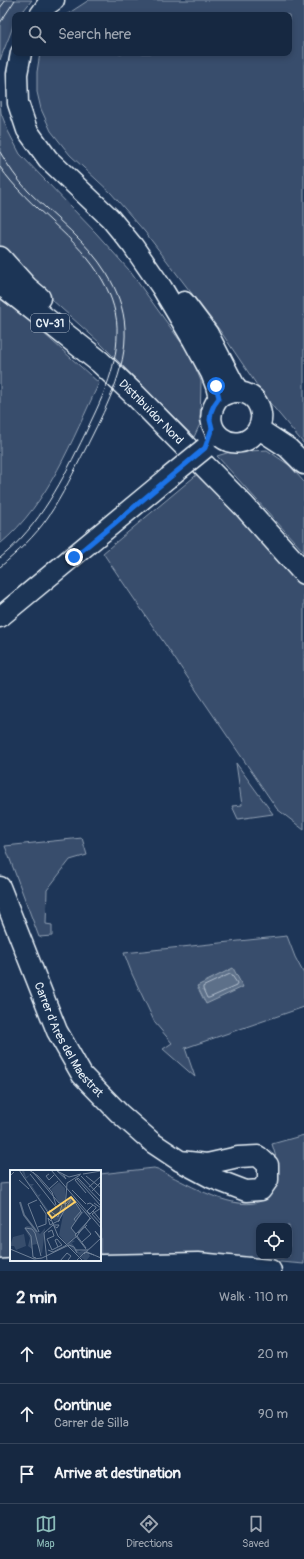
<!DOCTYPE html>
<meta charset="utf-8">
<style>
:root{--surface:#162841;--page:#23344c;--text:#f1f3f6;--muted:#9ea6b1;--line:#35445a;--accent:#8bbbb9}
body{margin:0;font-family:Pangolin,sans-serif;background:var(--page);color:var(--text)}
.controls{position:absolute;right:12px;bottom:12px;display:grid;overflow:hidden;border-radius:8px;box-shadow:0 2px 6px #0003}
.controls button{width:36px;height:36px;display:grid;place-items:center;padding:0;border:0;border-bottom:1px solid var(--line);background:var(--surface);color:var(--text);font:20px sans-serif}
.stop{position:absolute;width:12px;height:12px;margin:-9px;border:3px solid #1a73e8;border-radius:50%;background:#fff}
.stop.end{background:#1a73e8;border-color:#fff;box-shadow:0 1px 4px #0008}
.list{margin:0;padding:0;list-style:none}
h2{display:flex;justify-content:space-between;align-items:center;height:52px;margin:0;padding:0 16px;font-size:17px}
h2 small{font-size:13px;font-weight:400;color:var(--muted)}
.list li{display:grid;grid-template-columns:26px 1fr auto;gap:12px;align-items:center;box-sizing:border-box;height:60px;padding:0 16px;border-top:1px solid var(--line)}
.list b{display:block;font-size:15px;white-space:nowrap}
.list p{margin:0;font-size:13px;white-space:nowrap;color:var(--muted)}
.list em{font-size:13px;font-style:normal;color:var(--muted)}
.icon{flex:none;width:22px;height:22px;fill:none;stroke:currentColor;stroke-width:2;stroke-linecap:round;stroke-linejoin:round}
.map{position:relative;flex:none;width:304px;height:1271px;overflow:hidden}
.search{position:absolute;background:var(--surface);box-shadow:0 2px 6px #0003;left:12px;right:12px;top:12px;height:44px;display:flex;align-items:center;gap:10px;box-sizing:border-box;padding:0 14px;border-radius:8px;color:var(--muted);font-size:15px}
.sheet{height:232px;background:var(--surface)}
nav{display:flex;justify-content:space-around;align-items:center;box-sizing:border-box;height:56px;border-top:1px solid var(--line);background:var(--surface);font-size:11px;color:var(--muted)}
nav a{display:grid;justify-items:center;gap:2px}
nav .on{color:var(--accent)}
.map>svg:first-child{display:block}
.green{fill:#374d6c;stroke:#909fb2;fill-rule:evenodd}
.water{fill:#5d7089;stroke:#95a4b5}
.lines{fill:none;stroke-linecap:round;stroke-linejoin:round}
.shore{stroke:#b0bdcc;stroke-width:1}
.minor-casing{stroke:#e8f1f8;stroke-width:23}
.major-casing{stroke:#e8f1f8;stroke-width:25}
.highway-casing{stroke:#e8f1f8;stroke-width:25}
.minor{stroke:#1d3557;stroke-width:20}
.major{stroke:#1d3557;stroke-width:22}
.highway{stroke:#1d3557;stroke-width:22}
.tram{stroke:#e8f1f8;stroke-width:1}
.minor-bridge-casing{stroke:#e8f1f8;stroke-width:23;stroke-linecap:butt}
.minor-bridge{stroke:#1d3557;stroke-width:20}
.route{stroke:#1a73e8;stroke-width:5}
.labels{text-anchor:middle;stroke-width:3;stroke-linejoin:round;paint-order:stroke}
.shield{fill:#1d3557;stroke:#abb9c8;stroke-width:1}
.shield-label{font-size:11px;font-weight:bold;fill:#e8f1f8}
.street-label{font-size:12px;fill:#e8f1f8;stroke:#1d3557}
.inset-river{fill:none;stroke:#5d7089;stroke-width:2}
.inset-road{fill:none;stroke:#6e8097;stroke-width:1}
.view{fill:#ffd166;fill-opacity:0.15;stroke:#ffd166;stroke-width:2}
.inset-edge{fill:none;stroke:#e8f1f8;stroke-width:2}
</style>
<div class="map">
<svg width="304" height="1271" viewBox="0 0 304 1271">
<rect width="100%" height="100%" fill="#1d3557"/>
<filter id="ink" filterUnits="userSpaceOnUse"><feTurbulence type="fractalNoise" baseFrequency=".025" numOctaves="2"/><feDisplacementMap in="SourceGraphic" scale="8" xChannelSelector="R" yChannelSelector="G"/><feConvolveMatrix kernelMatrix="1 2 1 2 8 2 1 2 1" color-interpolation-filters="sRGB"/></filter>
<g filter="url(#ink)">
<g class="green">
<path d="M0,0H32L20,15H15C15,26 4,48 0,60Z"/>
<path d="M89,0H304V444L265,397L221,332L145,232L111,193L70,155L51,131L41,109L37,92V72L40,53H289V15H66Z"/>
<path d="M0,101L1,113L8,131L20,154L96,233L129,270L191,356L201,381L200,424L194,437L100,343L12,264L0,247Z"/>
<path d="M0,299L23,315L99,383C72,440 49,503 0,544Z"/>
<path d="M267,450L289,465L304,482V552L217,456L230,452Z"/>
<path d="M200,472L240,512L304,586V830L277,809L103,553Z"/>
<path d="M236,763L273,814L238,819L232,806L242,805Z"/>
<path d="M82,838L87,855L70,860L47,890L46,924L52,925V936L39,937L5,846Z"/>
<path d="M287,936L295,957L304,974V1007L185,1048L195,1077L163,1049L172,1043L155,1023L132,974L124,953Z"/>
<path d="M304,1135V1264L208,1256L100,1258V1174L154,1168C161,1169 165,1174 171,1176C193,1187 247,1218 268,1196C270,1193 275,1190 276,1187C282,1174 276,1157 272,1144ZM259,1226H289V1256H259Z"/>
<path d="M11,1183V1260L0,1261V1184Z"/>
</g>
<path class="water" d="M233,968L243,987L206,1004L197,986Z"/>
<g class="lines">
<path class="shore" d="M231,974L237,983L236,986L209,998H207L203,989V987Z"/>
<defs>
<g id="minor">
<path d="M40,15L47,5L54,0"/>
<path d="M21,53L17,74L18,103L27,130L48,159L110,218L133,246L162,288L193,340L211,373L216,386L219,398C194,429 236,460 257,431C260,426 262,420 261,414C258,391 235,387 219,398"/>
<path d="M184,302L208,334L238,392"/>
<path d="M259,429L288,448L304,464"/>
<path d="M0,617L168,478"/>
<path id="s1" d="M0,887L57,1031L82,1075L119,1113L153,1143L180,1161L212,1178L246,1191L261,1190L268,1180V1165L258,1156L238,1157L207,1164L180,1161"/>
</g>
<g id="major">
<path d="M0,258L27,288L39,298"/>
<path id="s2" d="M0,283L100,362L135,395L244,506L304,573"/>
</g>
<path id="highway" d="M0,1271L55,1267L198,1264L270,1271"/>
</defs>
<use href="#minor" class="minor-casing"/>
<use href="#major" class="major-casing"/>
<use href="#highway" class="highway-casing"/>
<use href="#minor" class="minor"/>
<use href="#major" class="major"/>
<use href="#highway" class="highway"/>
<g class="tram">
<path d="M0,8L6,0"/>
<path d="M0,23L15,0"/>
<path d="M0,152C8,166 17,179 28,191C55,218 87,241 107,274C117,290 124,309 125,328C127,371 104,411 86,448C74,471 63,495 48,517C35,536 18,552 0,567"/>
<path d="M0,167C29,209 79,237 103,281C112,297 118,316 117,334C117,370 100,402 85,434C63,479 40,526 0,558"/>
</g>
<defs>
<path id="minor-bridge" d="M168,478L205,448"/>
</defs>
<use href="#minor-bridge" class="minor-bridge-casing"/>
<use href="#minor-bridge" class="minor-bridge"/>
</g>
</g>
<g class="lines" filter="url(#ink)">
<path class="route" d="M74,557L205,448L212,428L210,420L211,412L214,405L219,398L216,386"/>
</g>
<g class="labels">
<rect class="shield" x="31" y="314" width="38" height="18" rx="3"/>
<g class="shield-label">
<text x="50" y="327">CV-31</text>
</g>
<g class="street-label">
<text dy="4" stroke="none"><textPath href="#s2" startOffset="199">Distribuïdor Nord</textPath></text>
<text dy="4" stroke="none"><textPath href="#s1" startOffset="168">Carrer d'Ares del Maestrat</textPath></text>
</g>
</g>
<g transform="translate(10 1170)">
<rect width="91" height="91" fill="#1d3557"/>
<path d="M11,0H14L16,7L20,5L16,9L20,14H24L22,16L28,25L31,24L29,27L43,47H48L52,36L57,38L61,28L71,41L76,42L80,48L74,42L66,51L64,49L69,42L64,49L65,52L61,58L67,65L62,70L65,71L62,73L60,71L69,82L84,76L77,80L80,86L76,91L70,87L76,82L70,86L57,74L64,67L56,74L49,65L53,45L49,50L44,51L15,8ZM49,12L55,18V34L49,33L41,19ZM17,56L23,57L30,64L35,58L32,84L27,74L22,75V79L18,76L20,68L14,58ZM14,64L16,76L6,80L4,76H0L3,67Z" fill="#374d6c"/>
<path class="inset-river" d="M10,32L14,45L27,62"/>
<path class="inset-road" d="M9,0L39,44L48,66L73,91M19,0L28,6L42,22L46,35M41,0L91,58M46,0L56,9L53,4M47,1L59,7L71,4M23,2L49,33L56,34L62,27L80,48L67,66L55,76L43,82L38,80M20,4L46,37M39,4L36,6L39,10L44,5M73,4L91,1M71,6L91,27M76,6L91,18M67,9L90,35M9,10L19,19M0,15V6L4,2M79,17L91,6M39,19L48,11M62,20L76,34M82,21L91,12M76,23L65,10L68,8L91,32M27,30L18,34L29,62M77,34L80,33L86,37V38L80,44L77,41L83,35M57,36L62,28L71,41M39,40L48,47L52,35M83,41L91,51M82,44L91,38L84,33M82,44L91,54M41,51L38,48L40,55L50,50M48,52L55,39L57,13L70,5M66,52L64,49L71,41M28,57L36,54V44L30,35M15,58L22,59L25,63L31,86M15,58L21,66L23,87L26,88M68,63L77,55M66,64L61,58L72,42M67,66L76,78M90,68L85,61L91,68M37,69L42,80L52,75L47,69L45,70L48,77M37,69L44,66L42,60L38,62M72,72L81,64L75,57M0,79L24,89L32,88L59,75L64,77L67,83M76,79L65,65L81,48M65,80H78M77,82L91,88M74,84L91,68M37,91L34,63L43,55H49L47,58L44,56M50,91L57,83L61,86L58,90M66,91L75,82L84,85"/>
<path class="view" d="M61,27L65,32L42,48L38,43Z"/>
<rect width="91" height="91" class="inset-edge"/>
</g>
</svg>
<div class="controls">
<button><svg class="icon" aria-label="locate" viewBox="0 0 24 24"><circle cx="12" cy="12" r="6"/><path d="M12 2v4M12 18v4M2 12h4M18 12h4"/></svg></button>
</div>
<div class="stop" style="left:216px;top:386px"></div>
<div class="stop end" style="left:74px;top:557px"></div>
<div class="search"><svg class="icon" aria-label="search" viewBox="0 0 24 24"><circle cx="10" cy="10" r="6"/><path d="M15 15l6 6"/></svg>Search here</div>
</div>
<section class="sheet">
<h2>2 min<small>Walk · 110 m</small></h2>
<ul class="list">
<li><svg class="icon" aria-label="ahead" viewBox="0 0 24 24"><path d="M12 20V5M6 11l6-6 6 6"/></svg><div><b>Continue</b></div><em>20 m</em></li>
<li><svg class="icon" aria-label="ahead" viewBox="0 0 24 24"><path d="M12 20V5M6 11l6-6 6 6"/></svg><div><b>Continue</b><p>Carrer de Silla</p></div><em>90 m</em></li>
<li><svg class="icon" aria-label="arrive" viewBox="0 0 24 24"><path d="M6 21V4h12l-3 4 3 4H6"/></svg><div><b>Arrive at destination</b></div></li>
</ul>
</section>
<nav>
<a class="on"><svg class="icon" aria-label="map" viewBox="0 0 24 24"><path d="M3 6l6-2 6 2 6-2v14l-6 2-6-2-6 2zM9 4v14M15 6v14"/></svg>Map</a>
<a><svg class="icon" aria-label="directions" viewBox="0 0 24 24"><path d="M12 3l9 9-9 9-9-9zM9 14v-3h6M13 9l2 2-2 2"/></svg>Directions</a>
<a><svg class="icon" aria-label="saved" viewBox="0 0 24 24"><path d="M7 4h10v16l-5-4-5 4z"/></svg>Saved</a>
</nav>
